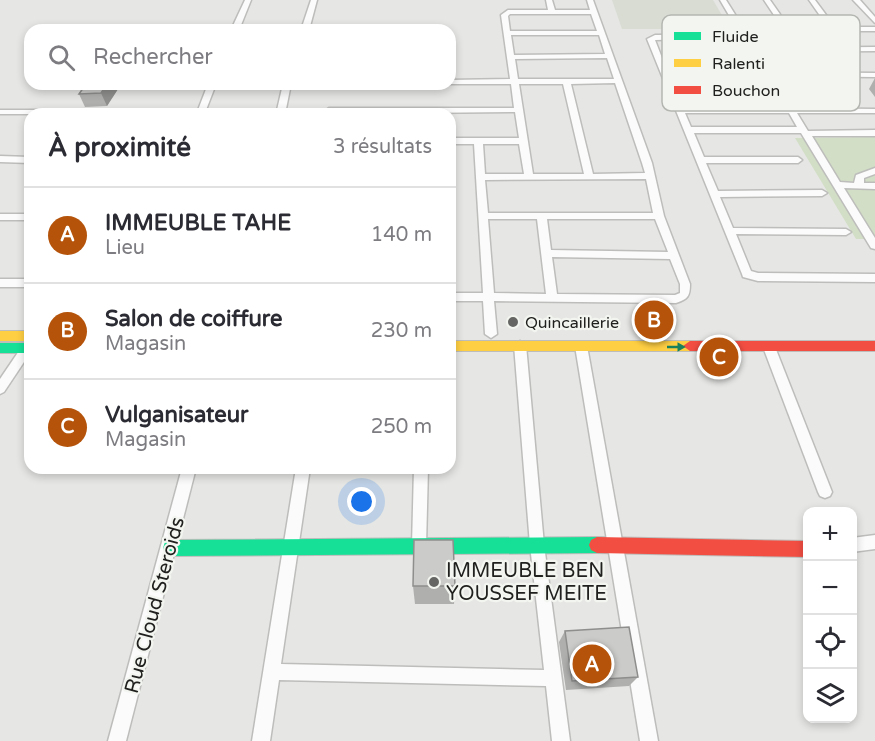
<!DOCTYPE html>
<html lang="fr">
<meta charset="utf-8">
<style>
:root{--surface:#fff;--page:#f7f7f7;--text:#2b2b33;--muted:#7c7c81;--line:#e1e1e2;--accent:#b45309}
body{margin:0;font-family:"Varela Round",sans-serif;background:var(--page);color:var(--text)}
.controls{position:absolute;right:18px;bottom:18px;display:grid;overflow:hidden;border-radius:12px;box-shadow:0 3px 9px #0003}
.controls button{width:54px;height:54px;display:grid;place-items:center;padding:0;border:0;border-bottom:2px solid var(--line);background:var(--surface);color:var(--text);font:30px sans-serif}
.you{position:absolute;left:362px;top:502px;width:21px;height:21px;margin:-15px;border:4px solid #fff;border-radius:50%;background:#1a73e8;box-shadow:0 0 0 9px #1a73e833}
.badge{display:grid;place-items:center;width:39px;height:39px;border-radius:50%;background:var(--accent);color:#fff;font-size:20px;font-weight:700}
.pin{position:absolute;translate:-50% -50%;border:3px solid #fff;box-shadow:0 2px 6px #0006}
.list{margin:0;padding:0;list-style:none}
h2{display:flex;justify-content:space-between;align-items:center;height:78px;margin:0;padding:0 24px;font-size:26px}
h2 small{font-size:20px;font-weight:400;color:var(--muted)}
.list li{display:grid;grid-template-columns:39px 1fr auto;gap:18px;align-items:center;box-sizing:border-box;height:96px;padding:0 24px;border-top:2px solid var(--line)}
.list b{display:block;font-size:22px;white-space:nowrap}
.list p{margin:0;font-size:20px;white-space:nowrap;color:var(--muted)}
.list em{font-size:20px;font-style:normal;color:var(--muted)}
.icon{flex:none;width:33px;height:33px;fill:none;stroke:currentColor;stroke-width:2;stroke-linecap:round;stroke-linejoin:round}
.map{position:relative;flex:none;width:875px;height:741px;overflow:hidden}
.search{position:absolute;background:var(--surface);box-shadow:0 3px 9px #0003;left:24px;top:24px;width:432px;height:66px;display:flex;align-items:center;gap:15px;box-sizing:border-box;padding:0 21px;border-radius:18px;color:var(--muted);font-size:22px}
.panel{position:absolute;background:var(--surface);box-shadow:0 3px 9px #0003;left:24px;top:108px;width:432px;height:366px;border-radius:18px}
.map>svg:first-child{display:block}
.built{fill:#d8dcd3}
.green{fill:#d2dec5}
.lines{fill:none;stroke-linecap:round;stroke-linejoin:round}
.street-casing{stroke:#bdbdbb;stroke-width:3}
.fast-casing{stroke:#bdbdbb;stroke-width:2}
.slow-casing{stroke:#bdbdbb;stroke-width:2}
.jam-casing{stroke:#bdbdbb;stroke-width:2}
.street{fill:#fbfbfb;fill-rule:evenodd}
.fast{fill:#16e098;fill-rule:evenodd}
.slow{fill:#ffcf43;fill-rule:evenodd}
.jam{fill:#f24e42;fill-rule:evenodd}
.wall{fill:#afafae}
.shaded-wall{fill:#8e8f8d}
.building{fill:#cbccca;stroke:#8e8f8d;stroke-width:1.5}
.oneway{fill:#1b805c}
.poi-dot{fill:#656664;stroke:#f3f6f0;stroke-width:2}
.labels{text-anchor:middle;stroke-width:4.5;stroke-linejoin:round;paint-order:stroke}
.poi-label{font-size:16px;fill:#20211f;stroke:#f3f6f0;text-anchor:start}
.near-poi-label{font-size:20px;fill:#20211f;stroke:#f3f6f0;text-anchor:start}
.near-street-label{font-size:20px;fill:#20211f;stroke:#f3f6f0}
.key{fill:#f3f6f0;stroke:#b4b6b1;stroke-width:1.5}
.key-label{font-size:16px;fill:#20211f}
</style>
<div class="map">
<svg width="875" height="741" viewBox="0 0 875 741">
<rect width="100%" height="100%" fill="#e6e7e4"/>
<path class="built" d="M612,0H713L730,29H622Z"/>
<path class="green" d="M875,137V239H856L795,138Z"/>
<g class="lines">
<defs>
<g id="street">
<path d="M245,0H251L239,30H231Z"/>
<path d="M311,0H317L309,30H301Z"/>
<path d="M546,0H552L555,10H590L587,0H593L652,163L664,216L690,284C690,296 688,299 676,303L494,301L497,334L491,338L485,334L483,301H450V293H483L474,144H450V138H519L515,112L321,114L329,108H514L511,84H449L450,80L510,79L501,15L508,10H548ZM510,14H591L597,31H510L508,16ZM511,35H599L605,54L514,55ZM607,58L614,79H518L515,59ZM615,83L642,163L645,173L593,174L571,84ZM519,84H563L584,174H533ZM483,144H519L524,174H485ZM646,179L653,213H488L485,180ZM488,219H537L546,294L494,293ZM547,219H655L668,252L551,250ZM552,257L670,259L680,284V293L675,295L557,294Z"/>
<path d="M720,0H726L743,27H782L764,0H770L789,27H828L809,0H815L835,27H875V31H746L756,48L875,47V51L759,52L771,72L875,73V77L774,76L794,108L875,109V113H797L808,131L875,130V136H812L840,182L854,183L856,175L875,168V174L864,178V183H875V189L844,188L875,238V249L871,248L801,133H694L704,157H798L802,160L798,163H706L718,191L822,190L827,193L822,196L720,197L733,228L846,229L851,232L846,235L736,234L751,271L758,273L875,274V282L758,281L743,277L742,274L647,39L655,35L740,34ZM743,38L786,108H683L674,86H756L760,84L756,82H672L664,62L745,61L749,59L745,57L662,58L655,40ZM685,113H789L797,127H691Z"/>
<path d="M853,0H860L875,17V23Z"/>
<path d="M208,84H216L206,110H277L283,84H291L285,114H0V110H198Z"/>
<path d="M0,156L30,157V163L0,162Z"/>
<rect x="0" y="214" width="30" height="6"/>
<rect x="0" y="279" width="30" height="8"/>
<path d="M520,341L526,345L544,545L570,741H552L546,686L279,680L270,741H252L296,468H310L281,664L544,670L530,545L514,345Z"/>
<path d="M581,342L587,346L658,741H640L575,346Z"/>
<path d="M769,343L775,347L832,492L830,496L825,498L820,496L818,492L763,347Z"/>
<path d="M27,344H30V353L4,392L0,394V379L23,345Z"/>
<path d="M182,468H196L126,741H108Z"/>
<path d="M414,468H428L426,546L424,551L419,553L414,551L412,546Z"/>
<path d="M875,535V549L852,552V538Z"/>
</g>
<g id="fast">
<rect x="0" y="343" width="30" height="10"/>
<path d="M597,537L603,540L605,545L603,550L597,553L171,556L165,554L163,548L165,542L171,540Z"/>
</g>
<g id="slow">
<rect x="0" y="331" width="30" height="10"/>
<path d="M450,341H690L697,346L690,351H450Z"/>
</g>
<g id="jam">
<path d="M690,341H875V351H690L683,346Z"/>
<path d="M597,537L808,541V557L597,553L591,550L589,545L591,540Z"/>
</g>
</defs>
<use href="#street" class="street-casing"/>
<use href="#fast" class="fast-casing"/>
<use href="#slow" class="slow-casing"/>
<use href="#jam" class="jam-casing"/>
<use href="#street" class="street"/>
<use href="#fast" class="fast"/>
<use href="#slow" class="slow"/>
<use href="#jam" class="jam"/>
</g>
<g class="wall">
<path d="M875,78V97L869,89Z"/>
<path d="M86,84H116L118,89L107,106L85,107L79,94Z"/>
<path d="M413,586H455L454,604H415Z"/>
<path d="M565,631L638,677L629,686L566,690L559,642Z"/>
</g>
<path class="shaded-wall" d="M107,84H116L118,89L107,106L101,93Z"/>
<g class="building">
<path d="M86,84H107L101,93L79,94Z"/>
<path d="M414,540H453L455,586H413Z"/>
<path d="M629,627L638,677L572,681L565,631Z"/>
</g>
<defs><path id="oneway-solid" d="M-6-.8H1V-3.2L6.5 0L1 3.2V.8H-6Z" transform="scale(1.5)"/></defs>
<use class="oneway" href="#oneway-solid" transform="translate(676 347)"/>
<g class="poi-dot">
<circle cx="513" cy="322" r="6"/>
<circle cx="434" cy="582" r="6"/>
</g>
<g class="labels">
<g class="poi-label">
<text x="525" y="328">Quincaillerie</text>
</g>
<g class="near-poi-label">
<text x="446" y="577">IMMEUBLE BEN<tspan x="446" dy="23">YOUSSEF MEITE</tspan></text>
</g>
<g class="near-street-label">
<text transform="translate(154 605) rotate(-75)" y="7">Rue Cloud Steroids</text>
</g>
</g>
<rect x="662" y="15" width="198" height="96" rx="9" class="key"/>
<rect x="674" y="32" width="27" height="8" fill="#16e098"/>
<rect x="674" y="59" width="27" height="8" fill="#ffcf43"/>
<rect x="674" y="86" width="27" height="8" fill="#f24e42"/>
<g class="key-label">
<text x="712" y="42">Fluide</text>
<text x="712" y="69">Ralenti</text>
<text x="712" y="96">Bouchon</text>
</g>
</svg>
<div class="controls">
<button>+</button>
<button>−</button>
<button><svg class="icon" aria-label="locate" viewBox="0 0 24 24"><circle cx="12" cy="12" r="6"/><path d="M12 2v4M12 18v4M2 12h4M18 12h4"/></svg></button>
<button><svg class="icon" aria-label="layers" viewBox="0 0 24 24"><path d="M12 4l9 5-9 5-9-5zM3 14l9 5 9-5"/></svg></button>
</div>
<div class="you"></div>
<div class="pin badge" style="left:592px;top:664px">A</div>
<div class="pin badge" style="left:654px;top:320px">B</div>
<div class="pin badge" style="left:719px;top:357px">C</div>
<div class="search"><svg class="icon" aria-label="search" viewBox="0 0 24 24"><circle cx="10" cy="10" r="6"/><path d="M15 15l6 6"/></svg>Rechercher</div>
<section class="panel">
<h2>À proximité<small>3 résultats</small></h2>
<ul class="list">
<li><span class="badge">A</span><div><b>IMMEUBLE TAHE</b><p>Lieu</p></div><em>140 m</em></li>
<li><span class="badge">B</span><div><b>Salon de coiffure</b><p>Magasin</p></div><em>230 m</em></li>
<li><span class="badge">C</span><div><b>Vulganisateur</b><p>Magasin</p></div><em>250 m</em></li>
</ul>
</section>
</div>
